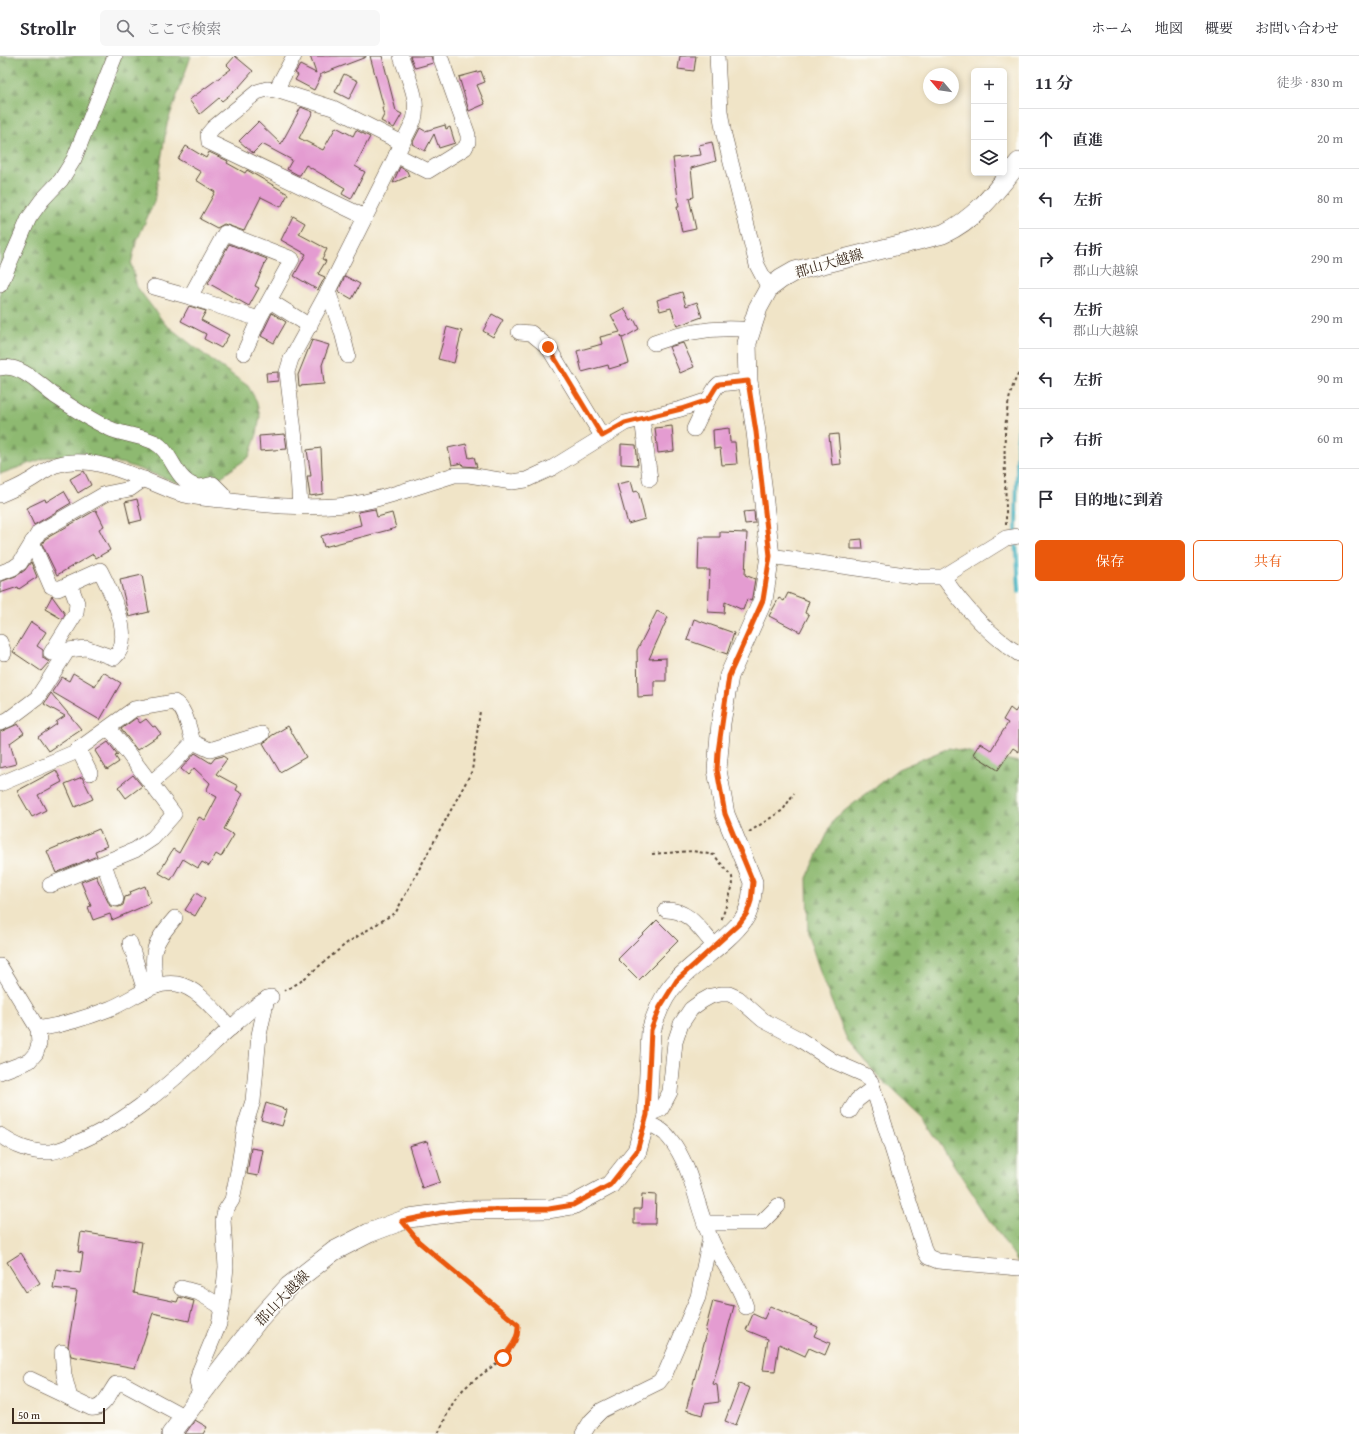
<!DOCTYPE html>
<html lang="ja">
<meta charset="utf-8">
<style>
:root{--surface:#fff;--page:#f7f7f7;--text:#2b2b33;--muted:#7c7c81;--line:#e1e1e2;--accent:#ea580c}
body{margin:0;font-family:"Gentium Book Plus","Noto Serif JP",serif;background:var(--page);color:var(--text)}
.controls{position:absolute;right:12px;top:12px;display:grid;overflow:hidden;border-radius:6px;box-shadow:0 2px 6px #0003}
.controls button{width:36px;height:36px;display:grid;place-items:center;padding:0;border:0;border-bottom:1px solid var(--line);background:var(--surface);color:var(--text);font:20px sans-serif}
.compass{position:absolute;left:923px;top:12px;width:36px;height:36px;border-radius:50%;background:var(--surface);box-shadow:0 2px 6px #0003;rotate:299deg}
.scale{position:absolute;left:12px;bottom:10px;width:93px;box-sizing:border-box;padding-left:4px;border:2px solid #3b2a1e;border-top:0;font-size:11px;line-height:14px;white-space:nowrap;color:#3b2a1e;-webkit-text-stroke:3px #fdfcf7;paint-order:stroke}
.stop{position:absolute;width:12px;height:12px;margin:-9px;border:3px solid #ea580c;border-radius:50%;background:#fff}
.stop.end{background:#ea580c;border-color:#fff;box-shadow:0 1px 4px #0008}
.list{margin:0;padding:0;list-style:none}
h2{display:flex;justify-content:space-between;align-items:center;height:52px;margin:0;padding:0 16px;font-size:17px}
h2 small{font-size:13px;font-weight:400;color:var(--muted)}
.list li{display:grid;grid-template-columns:26px 1fr auto;gap:12px;align-items:center;box-sizing:border-box;height:60px;padding:0 16px;border-top:1px solid var(--line)}
.list b{display:block;font-size:15px;white-space:nowrap}
.list p{margin:0;font-size:13px;white-space:nowrap;color:var(--muted)}
.list em{font-size:13px;font-style:normal;color:var(--muted)}
.actions{display:flex;gap:8px;padding:12px 16px}
.actions a{flex:1;padding:9px 0;border:1px solid var(--accent);border-radius:6px;text-align:center;font-size:14px;color:var(--accent)}
.actions .main{background:var(--accent);color:#fff}
.icon{flex:none;width:22px;height:22px;fill:none;stroke:currentColor;stroke-width:2;stroke-linecap:round;stroke-linejoin:round}
.map{position:relative;flex:none;width:1019px;height:1378px;overflow:hidden}
header{display:flex;align-items:center;gap:24px;box-sizing:border-box;height:56px;padding:0 20px;background:var(--surface);border-bottom:1px solid var(--line)}
header strong{font-size:19px}
nav{display:flex;gap:22px;margin-inline-start:auto;font-size:14px}
.search{width:280px;height:36px;background:var(--page);display:flex;align-items:center;gap:10px;box-sizing:border-box;padding:0 14px;border-radius:6px;color:var(--muted);font-size:15px}
main{display:flex}
aside{flex:1;background:var(--surface)}
.map>svg:first-child{display:block}
.forest{fill:url(#forest-firs);stroke:#647248}
.lines{fill:none;stroke-linecap:round;stroke-linejoin:round}
.stream{stroke:#46b3c2;stroke-width:3.5}
.building{fill:#e49cd1}
.minor-casing{stroke:#564637;stroke-width:16}
.major-casing{stroke:#564637;stroke-width:20}
.path{stroke:#564637;stroke-width:2;stroke-dasharray:3 3;stroke-linecap:butt}
.minor{stroke:#fff;stroke-width:15}
.major{stroke:#fff;stroke-width:19}
.route{stroke:#ea580c;stroke-width:5}
.labels{text-anchor:middle;stroke-width:3;stroke-linejoin:round;paint-order:stroke}
.street-label{font-size:14px;fill:#3b2a1e;stroke:#fdfcf7}
</style>
<header>
<strong>Strollr</strong>
<div class="search"><svg class="icon" aria-label="search" viewBox="0 0 24 24"><circle cx="10" cy="10" r="6"/><path d="M15 15l6 6"/></svg>ここで検索</div>
<nav><a>ホーム</a><a>地図</a><a>概要</a><a>お問い合わせ</a></nav>
</header>
<main>
<div class="map">
<svg width="1019" height="1378" viewBox="0 0 1019 1378">
<defs>
<pattern id="forest-firs" width="22" height="20" patternUnits="userSpaceOnUse"><rect width="22" height="20" fill="#8eb971"/><path d="M5 1l3.5 6h-7zM16 11l3.5 6h-7z" fill="#75975c"/></pattern>
</defs>
<rect width="100%" height="100%" fill="#fdfcf7"/>
<filter id="ink" filterUnits="userSpaceOnUse"><feTurbulence type="fractalNoise" baseFrequency=".025" numOctaves="2"/><feDisplacementMap in="SourceGraphic" scale="8" xChannelSelector="R" yChannelSelector="G"/><feConvolveMatrix kernelMatrix="1 2 1 2 8 2 1 2 1" color-interpolation-filters="sRGB"/></filter>
<filter id="wash" filterUnits="userSpaceOnUse"><feTurbulence type="fractalNoise" baseFrequency=".012" numOctaves="4" result="noise"/><feDisplacementMap in="SourceGraphic" scale="16" xChannelSelector="R" yChannelSelector="G"/><feGaussianBlur stdDeviation="0.9" result="paint"/><feColorMatrix in="noise" values="0 0 0 0 0 0 0 0 0 0 0 0 0 0 0 0 0 1.4 0 .05"/><feComposite in="paint" operator="in"/></filter>
<g filter="url(#wash)">
<rect width="100%" height="100%" fill="#f0e4c7"/>
<g class="forest">
<path d="M0,0H191L167,68L154,146L136,187L131,208L137,231L165,268L210,303L248,330L256,344L260,360L257,378L249,401L221,421L200,427L176,426L125,408L75,401H48L0,418Z"/>
<path d="M949,692L1019,706V1208L923,1062L878,1020L848,986L824,927L808,879L807,822L834,763L898,713Z"/>
</g>
<g class="lines">
<g class="stream">
<path d="M1016,477L1017,389L1019,363"/>
<path d="M1016,484L1019,536"/>
</g>
</g>
<g id="blocks">
<g class="building">
<path d="M235,0L253,15L238,32L222,45L219,42L200,58L189,44L231,13L227,9Z"/>
<path d="M310,0H366V1L319,19L321,20L314,34L295,24L298,19L295,17L300,9L316,17Z"/>
<path d="M370,0H382L396,55L402,58L394,72L381,65L384,59L382,52H384Z"/>
<path d="M410,0H431L433,7L415,12Z"/>
<path d="M680,0H696L694,15L678,13Z"/>
<path d="M481,15L485,26L477,29L485,48L469,55L459,21Z"/>
<path d="M344,18L358,25L349,43L335,36Z"/>
<path d="M301,51L313,56L299,82L323,94L336,71L353,80L356,74L370,81L355,110L365,116L351,143L342,138L345,132L306,109L300,119H298L287,113L292,104L262,88L253,97L239,85L258,66L281,88Z"/>
<path d="M445,69L446,73L450,71L455,87L439,92L434,78L425,95L412,88L420,72L425,75Z"/>
<path d="M712,86L716,105L691,112L694,141L689,142L696,173L682,176L677,151H679L673,102L701,99L699,89Z"/>
<path d="M186,90L206,102L209,96L228,105L227,107L245,117L247,114L288,138L281,151L261,141L244,175L224,168L217,172L200,163L215,136L196,124L201,116L178,103Z"/>
<path d="M400,111L407,115L409,120L393,127Z"/>
<path d="M293,160L305,167L299,178L327,193L322,203L326,205L318,218L325,221L318,234L294,220L306,198L281,184Z"/>
<path d="M229,188L267,203L255,230L259,232L249,250L208,227Z"/>
<path d="M345,220L360,228L352,243L338,235Z"/>
<path d="M682,236L686,250L697,246L702,261L677,270L671,252L660,255L657,244Z"/>
<path d="M189,250L206,255L201,264L229,279L221,292L204,283L206,278L181,265Z"/>
<path d="M624,252L631,265L634,263L639,273L623,282L621,279L629,307L609,313L608,309L582,316L577,295L602,288L600,281L620,276L611,259Z"/>
<path d="M272,257L286,266L274,287L261,280Z"/>
<path d="M492,258L503,264L493,281L483,275Z"/>
<path d="M447,271L462,275L454,307L438,303Z"/>
<path d="M312,284L329,289L322,309L324,328L299,330L298,319Z"/>
<path d="M683,287L694,311L680,317L669,291Z"/>
<path d="M278,316V325L267,326L266,317Z"/>
<path d="M672,370L674,395L658,397L655,372Z"/>
<path d="M729,372L730,386H735L737,408L722,409L720,392L714,393L713,374Z"/>
<path d="M285,378L287,393L260,395L259,380Z"/>
<path d="M838,378L841,408L832,409L829,379Z"/>
<path d="M466,388L469,402L474,401L477,411L463,410L462,407L452,409L448,392Z"/>
<path d="M621,388L636,389L638,409L621,408Z"/>
<path d="M321,392L323,438L310,440L307,420H311L307,394Z"/>
<path d="M84,415L91,429L78,437L70,423Z"/>
<path d="M631,425L634,436L638,435L645,463L628,468L617,428Z"/>
<path d="M64,435L71,447L34,469L26,452L45,443L46,446Z"/>
<path d="M137,443L142,464L130,467L125,446Z"/>
<path d="M375,453L377,461L392,457L396,472L324,491L321,480L361,469L358,456Z"/>
<path d="M96,454L104,470L99,473L110,494L96,502L93,498L57,519L42,488L45,483Z"/>
<path d="M754,455L755,467L745,468L743,456Z"/>
<path d="M720,476L747,477L745,519L755,523L752,541L751,545L747,543L743,554L725,546L724,557L708,556L710,514H698L699,481H720Z"/>
<path d="M862,483L863,493H851V484Z"/>
<path d="M31,506L37,521L19,533L18,531L0,537V526L18,519L25,514Z"/>
<path d="M142,519L149,556L129,561L120,524Z"/>
<path d="M788,537L809,545L805,557L809,559L800,576L769,560L779,542L784,545Z"/>
<path d="M52,540L65,558L62,563L45,553Z"/>
<path d="M657,555L668,561L649,603L666,602V625H654V640L638,641L637,594Z"/>
<path d="M694,563L734,577L727,598L687,584Z"/>
<path d="M31,566L46,576L37,590L43,594V602L49,606L41,615L13,596Z"/>
<path d="M103,616L121,627L100,664L52,636L62,621L69,625L73,617L95,630Z"/>
<path d="M51,637L81,673L48,695L38,681L57,668L56,666L65,660L44,648Z"/>
<path d="M1019,650V696L1013,692L998,714L973,698L980,687L991,694L1008,667L1003,664L1010,652L1015,656Z"/>
<path d="M136,662L140,667L146,663L153,671L155,670L161,678L137,694L121,673Z"/>
<path d="M18,668L24,677L10,687L16,708L0,712V676Z"/>
<path d="M288,670L306,701L280,716L263,687L268,684L271,680Z"/>
<path d="M108,686L118,699L115,700L119,706L107,714L95,695Z"/>
<path d="M195,697L211,707L215,702L223,700L227,703L216,718L238,730L236,734L243,738L224,773L234,779L221,801L216,798L209,810L202,806L198,812L183,803L171,824L159,817L173,793L179,797L199,761L205,764L217,741L206,735L210,727L194,712L188,719L181,713Z"/>
<path d="M56,714L62,726L38,739L46,754L32,761L17,735Z"/>
<path d="M133,719L142,730L126,742L118,731Z"/>
<path d="M82,721L93,743L75,751L65,728Z"/>
<path d="M99,773L107,790L95,795L97,800L56,817L47,795Z"/>
<path d="M96,820L110,850L119,851L123,849L125,841L131,839L130,836L145,830L151,847L112,864L110,858L93,864L88,851L91,850L81,826Z"/>
<path d="M196,837L205,843L195,860L185,854Z"/>
<path d="M657,864L678,885L639,924L618,903Z"/>
<path d="M266,1047L287,1054L282,1070L261,1064Z"/>
<path d="M427,1085L440,1126L422,1132L409,1090Z"/>
<path d="M251,1092L263,1094L258,1120L247,1118Z"/>
<path d="M642,1138L656,1139L655,1168H634V1153H641Z"/>
<path d="M81,1176L142,1186L134,1237L177,1246L179,1241L194,1245L189,1265L153,1257L135,1312L71,1300L68,1290L77,1235L53,1232L56,1213L80,1217L83,1197L78,1196Z"/>
<path d="M21,1197L40,1227L26,1236L7,1206Z"/>
<path d="M713,1245L734,1250L713,1328L717,1329L719,1346L705,1348L702,1359L686,1354L707,1276L705,1275Z"/>
<path d="M770,1250L818,1271L814,1280L830,1287L825,1299L809,1292L805,1300L779,1288L775,1315L763,1314L768,1283L746,1274L753,1258L764,1263Z"/>
<path d="M739,1328L750,1332L736,1369L725,1365Z"/>
<path d="M195,1364L207,1371L203,1378H185Z"/>
</g>
</g>
</g>
<g filter="url(#ink)">
<use href="#blocks" fill-opacity="0" stroke="#564637" stroke-width="1"/>
<g class="lines">
<defs>
<g id="minor">
<path d="M294,0L276,34L333,52L402,87"/>
<path d="M717,0L720,55L724,79L757,209L769,232"/>
<path d="M276,34L267,33L257,36L213,72L208,78L209,86L365,161"/>
<path d="M396,99L428,115L465,92L468,86V79L440,0"/>
<path d="M0,229L29,162L42,144L61,124L74,103L115,0"/>
<path d="M154,231L190,241"/>
<path d="M328,235L342,276L348,300"/>
<path d="M270,245L310,270"/>
<path d="M519,276L531,277L548,291L602,380"/>
<path d="M654,287C686,275 716,270 750,274"/>
<path d="M244,297L259,263L292,203L225,177L190,241L259,263"/>
<path d="M0,312C20,307 40,329 55,340C73,352 93,366 113,374C127,379 141,380 154,386C173,396 174,423 195,430C200,432 208,429 213,428L223,438L225,444"/>
<path d="M642,362L650,423"/>
<path d="M694,373L708,344"/>
<path d="M0,439C9,435 19,431 27,426C37,421 45,413 56,409C94,397 138,422 172,435C190,442 212,443 231,445C270,450 326,454 364,446C395,439 425,428 454,419H469L512,426L526,424L552,412L625,367L681,353L708,344L716,331L719,328L748,325"/>
<path d="M300,449L296,392L287,316L291,303L328,235L414,64C420,43 407,20 401,0"/>
<path d="M770,500L920,521H943L1006,482L1019,480"/>
<path d="M0,517L13,512L20,507L39,476L105,438L130,433L144,423"/>
<path d="M943,521C964,551 988,578 1019,598"/>
<path d="M0,586L4,597"/>
<path d="M51,597L76,557L77,547L70,528"/>
<path d="M0,667L9,663L37,642L68,594L86,592L114,602C136,583 110,534 100,514L58,533L51,530L32,486"/>
<path d="M193,686L210,694L262,678"/>
<path d="M78,693L90,717"/>
<path d="M0,728L73,697L134,653L174,646C186,652 189,674 193,686L174,707L151,727"/>
<path d="M104,808L116,843"/>
<path d="M50,829L135,794L153,782L174,758L109,672"/>
<path d="M666,854C690,854 700,874 715,890"/>
<path d="M130,887L145,935"/>
<path d="M0,910L38,973L39,988L36,997L29,1005L0,1016"/>
<path d="M156,930C151,894 152,889 175,862"/>
<path d="M38,973C62,969 86,962 109,953C131,945 152,924 177,928C199,932 216,957 231,972"/>
<path d="M850,1055L857,1044L873,1032"/>
<path d="M647,1059L661,1053L670,1036L675,986L681,968L691,953L702,945L711,940L721,938H729L738,942L763,964L799,983L833,1005L865,1019L871,1026L925,1196L928,1201L938,1205L1019,1212"/>
<path d="M645,1066C654,1070 664,1074 670,1083C692,1110 696,1150 710,1181C720,1206 739,1225 746,1251"/>
<path d="M0,1079C14,1090 33,1097 50,1096C60,1095 67,1091 76,1087C133,1064 181,1017 226,976C238,966 257,946 271,941"/>
<path d="M705,1167H761L778,1150"/>
<path d="M181,1232L199,1237L222,1251"/>
<path d="M62,1296L64,1319L70,1342"/>
<path d="M30,1323L91,1352C104,1354 109,1337 116,1328H124L185,1361"/>
<path d="M200,1338L197,1326L200,1314L219,1268L222,1251L226,1211L223,1164L225,1155L232,1144L238,1115L245,1070L253,1045L259,979L267,942"/>
<path d="M583,1378L591,1365L602,1354L659,1326L665,1318L698,1241L710,1182"/>
</g>
<path id="major" d="M171,1378L259,1263L289,1230L334,1195L369,1177L409,1162L469,1154L549,1153L573,1149L610,1129L637,1095L647,1059L651,975C656,957 665,937 678,924C696,905 729,884 743,864C751,853 752,839 753,826L725,758L717,714L721,667L729,620L763,544L770,500L756,376L748,325L747,287L758,252L769,232L781,223L795,215L943,178C977,162 996,135 1019,106"/>
</defs>
<use href="#minor" class="minor-casing"/>
<use href="#major" class="major-casing"/>
<g class="path">
<path d="M1006,469C1007,427 997,353 1019,317"/>
<path d="M749,776L783,754L794,737"/>
<path d="M652,798L693,795L714,799L732,821L733,829L721,865"/>
<path d="M284,935L300,926L347,887L396,856L472,715L480,655"/>
<path d="M412,1177L419,1186L518,1269C522,1299 477,1317 460,1337C450,1349 445,1364 438,1378"/>
</g>
<use href="#minor" class="minor"/>
<use href="#major" class="major"/>
</g>
</g>
<g class="lines" filter="url(#ink)">
<path class="route" d="M503,1302C511,1291 519,1283 518,1269L419,1186L402,1165L441,1157L469,1154L549,1153L573,1149L610,1129L637,1095L647,1059L651,974L660,951L677,924L739,868L747,857L751,845L753,826L725,758L717,714L718,696L729,620L763,544L770,500L756,376L748,325L719,328L716,331L708,344L681,353L625,367L602,380L548,291"/>
</g>
<g class="labels">
<g class="street-label">
<text transform="translate(829 207) rotate(-16)" y="5">郡山大越線</text>
<text transform="translate(282 1242) rotate(-46)" y="5">郡山大越線</text>
</g>
</g>
</svg>
<div class="controls">
<button>+</button>
<button>−</button>
<button><svg class="icon" aria-label="layers" viewBox="0 0 24 24"><path d="M12 4l9 5-9 5-9-5zM3 14l9 5 9-5"/></svg></button>
</div>
<svg class="compass" viewBox="-18 -18 36 36"><path d="M0-13l5 13h-10z" fill="#e53935"/><path d="M0 13l5-13h-10z" fill="#7c7c81"/></svg>
<div class="scale">50 m</div>
<div class="stop" style="left:503px;top:1302px"></div>
<div class="stop end" style="left:548px;top:291px"></div>
</div>
<aside>
<h2>11 分<small>徒歩 · 830 m</small></h2>
<ul class="list">
<li><svg class="icon" aria-label="ahead" viewBox="0 0 24 24"><path d="M12 20V5M6 11l6-6 6 6"/></svg><div><b>直進</b></div><em>20 m</em></li>
<li><svg class="icon" aria-label="left" viewBox="0 0 24 24"><path d="M17 20v-9H6M10 6l-5 5 5 5"/></svg><div><b>左折</b></div><em>80 m</em></li>
<li><svg class="icon" aria-label="right" viewBox="0 0 24 24"><path d="M7 20v-9h11M14 6l5 5-5 5"/></svg><div><b>右折</b><p>郡山大越線</p></div><em>290 m</em></li>
<li><svg class="icon" aria-label="left" viewBox="0 0 24 24"><path d="M17 20v-9H6M10 6l-5 5 5 5"/></svg><div><b>左折</b><p>郡山大越線</p></div><em>290 m</em></li>
<li><svg class="icon" aria-label="left" viewBox="0 0 24 24"><path d="M17 20v-9H6M10 6l-5 5 5 5"/></svg><div><b>左折</b></div><em>90 m</em></li>
<li><svg class="icon" aria-label="right" viewBox="0 0 24 24"><path d="M7 20v-9h11M14 6l5 5-5 5"/></svg><div><b>右折</b></div><em>60 m</em></li>
<li><svg class="icon" aria-label="arrive" viewBox="0 0 24 24"><path d="M6 21V4h12l-3 4 3 4H6"/></svg><div><b>目的地に到着</b></div></li>
</ul>
<div class="actions"><a class="main">保存</a><a>共有</a></div>
</aside>
</main>
